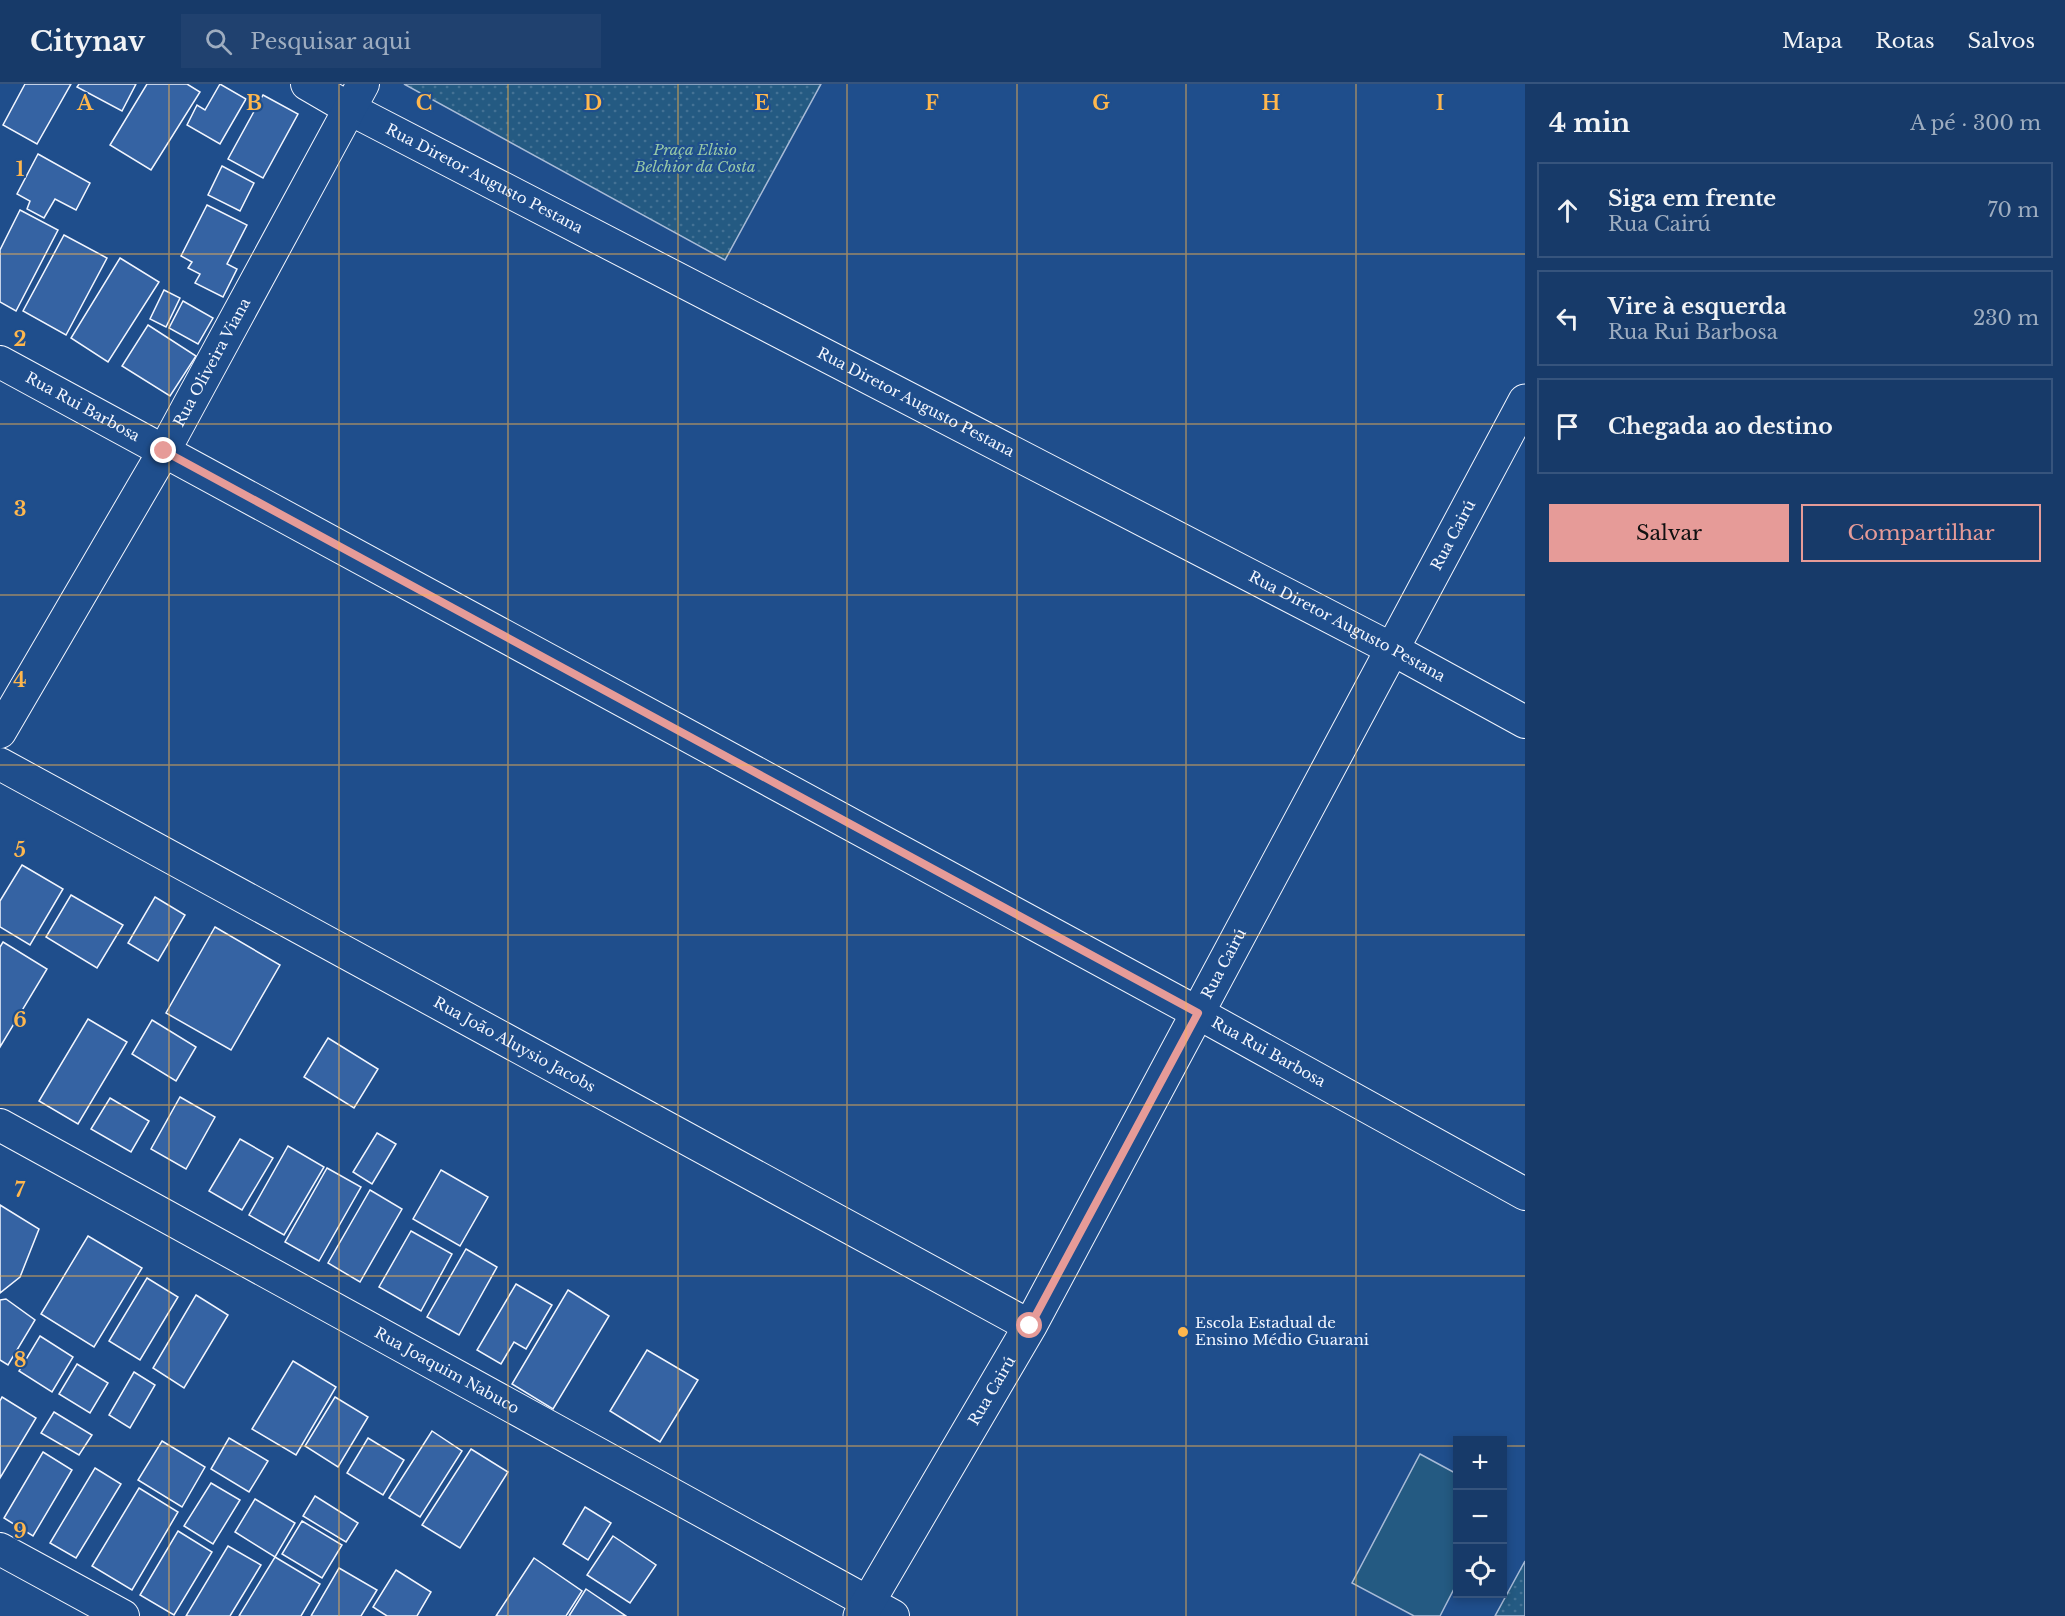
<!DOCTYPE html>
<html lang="pt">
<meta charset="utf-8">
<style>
:root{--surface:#173a69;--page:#20416f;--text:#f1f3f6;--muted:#9eadc0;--line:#36547d;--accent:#e69b98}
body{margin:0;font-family:"Libre Baskerville",serif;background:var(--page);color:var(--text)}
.controls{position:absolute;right:18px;bottom:18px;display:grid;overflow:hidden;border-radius:0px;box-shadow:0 3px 9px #0003}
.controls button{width:54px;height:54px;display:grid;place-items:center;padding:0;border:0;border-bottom:2px solid var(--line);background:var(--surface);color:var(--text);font:30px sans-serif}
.stop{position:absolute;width:18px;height:18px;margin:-14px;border:4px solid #e69b98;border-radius:50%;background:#fff}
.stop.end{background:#e69b98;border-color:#fff;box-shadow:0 2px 6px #0008}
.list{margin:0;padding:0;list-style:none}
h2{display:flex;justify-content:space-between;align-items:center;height:78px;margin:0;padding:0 24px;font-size:26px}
h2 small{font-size:20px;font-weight:400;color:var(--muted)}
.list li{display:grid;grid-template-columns:39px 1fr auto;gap:18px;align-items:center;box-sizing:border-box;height:96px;margin:0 12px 12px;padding:0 12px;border:2px solid var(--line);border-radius:0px}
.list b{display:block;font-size:22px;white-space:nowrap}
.list p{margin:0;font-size:20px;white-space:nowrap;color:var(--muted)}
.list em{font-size:20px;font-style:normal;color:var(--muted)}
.actions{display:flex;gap:12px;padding:18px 24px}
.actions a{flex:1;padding:14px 0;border:2px solid var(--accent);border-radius:0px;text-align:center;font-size:21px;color:var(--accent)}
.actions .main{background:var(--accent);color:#111}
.icon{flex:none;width:33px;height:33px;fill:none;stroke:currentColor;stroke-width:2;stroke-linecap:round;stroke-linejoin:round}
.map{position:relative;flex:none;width:1525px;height:1532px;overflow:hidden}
header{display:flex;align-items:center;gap:36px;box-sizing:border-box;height:84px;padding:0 30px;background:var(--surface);border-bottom:2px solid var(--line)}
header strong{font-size:28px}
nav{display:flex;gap:33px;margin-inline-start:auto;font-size:21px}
.search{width:420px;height:54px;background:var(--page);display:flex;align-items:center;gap:15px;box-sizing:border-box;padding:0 21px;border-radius:0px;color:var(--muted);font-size:22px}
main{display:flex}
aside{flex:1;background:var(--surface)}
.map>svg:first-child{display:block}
.green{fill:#245a82;stroke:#a8bbd7;stroke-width:1.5}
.park{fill:url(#park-dots);stroke:#a8bbd7;stroke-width:1.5}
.building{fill:#3563a3;stroke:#f2f6ff;stroke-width:1.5}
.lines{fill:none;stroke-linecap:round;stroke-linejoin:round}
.minor-casing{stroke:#f2f6ff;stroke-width:34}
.secondary-casing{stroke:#f2f6ff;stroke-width:35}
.minor{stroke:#1f4e8c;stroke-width:32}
.secondary{stroke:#1f4e8c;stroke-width:33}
.route{stroke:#e69b98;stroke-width:8}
.grid{fill:none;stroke:#ffb74d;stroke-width:1.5;stroke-opacity:0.55}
.poi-dot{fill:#ffb74d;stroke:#1f4e8c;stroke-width:2}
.labels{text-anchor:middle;stroke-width:4.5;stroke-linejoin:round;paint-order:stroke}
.park-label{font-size:15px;font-style:italic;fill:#97c8a6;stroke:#1f4e8c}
.street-label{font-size:15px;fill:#f2f6ff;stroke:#1f4e8c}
.poi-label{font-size:15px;fill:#f2f6ff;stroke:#1f4e8c;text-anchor:start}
.grid-label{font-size:20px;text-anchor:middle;font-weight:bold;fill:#ffb74d;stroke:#1f4e8c;stroke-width:4.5;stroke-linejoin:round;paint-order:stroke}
</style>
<header>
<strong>Citynav</strong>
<div class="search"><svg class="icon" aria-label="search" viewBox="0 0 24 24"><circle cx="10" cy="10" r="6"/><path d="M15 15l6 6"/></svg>Pesquisar aqui</div>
<nav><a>Mapa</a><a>Rotas</a><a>Salvos</a></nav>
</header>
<main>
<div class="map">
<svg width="1525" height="1532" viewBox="0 0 1525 1532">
<defs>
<pattern id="park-dots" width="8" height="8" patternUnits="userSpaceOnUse" patternTransform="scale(1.5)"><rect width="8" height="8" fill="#245a82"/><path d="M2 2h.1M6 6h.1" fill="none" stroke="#447295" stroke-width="1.8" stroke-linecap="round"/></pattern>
</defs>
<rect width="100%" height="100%" fill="#1f4e8c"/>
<path class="green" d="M1420,1370L1457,1390V1499L1440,1532H1414L1352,1499Z"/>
<g class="park">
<path d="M404,0H821L725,176Z"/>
<path d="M1525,1477V1532H1495Z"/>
</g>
<g class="building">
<path d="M25,0H71L37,60L3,41Z"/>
<path d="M79,0H136L122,27L77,3Z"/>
<path d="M147,0H187L200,8L151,86L110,61Z"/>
<path d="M220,0L246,15L220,60L187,41L197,21L205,26Z"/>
<path d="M263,11L298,30L263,94L228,75Z"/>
<path d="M38,70L90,99L76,126L55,115L44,134L27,125L30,117L17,110Z"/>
<path d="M222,82L254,99L240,127L208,111Z"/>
<path d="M207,121L247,141L227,180L237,185L223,213L195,199L200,190L188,184L192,178L181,172Z"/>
<path d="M20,126L58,146L16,227L0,218V166Z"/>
<path d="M64,151L107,174L66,251L23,227Z"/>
<path d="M120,174L159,198L108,278L71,254Z"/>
<path d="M164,206L180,214L166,243L150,235Z"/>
<path d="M183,217L213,234L198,260L169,244Z"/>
<path d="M148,241L196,272L170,312L122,282Z"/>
<path d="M22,781L63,805L30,861L0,843V817Z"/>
<path d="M71,811L123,841L97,884L46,853Z"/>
<path d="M155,813L185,831L158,877L128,859Z"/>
<path d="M215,843L280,881L231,966L166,929Z"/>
<path d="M3,858L47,885L0,963V863Z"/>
<path d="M88,935L127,958L78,1040L39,1017Z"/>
<path d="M152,936L196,963L176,997L132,970Z"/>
<path d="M328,954L378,985L354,1024L304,993Z"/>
<path d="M180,1013L215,1033L186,1085L151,1065Z"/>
<path d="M110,1014L149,1037L131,1068L91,1045Z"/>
<path d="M377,1049L396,1060L372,1100L353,1088Z"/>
<path d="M240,1055L273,1074L242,1126L209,1107Z"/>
<path d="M288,1062L324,1083L284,1151L249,1131Z"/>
<path d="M327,1084L361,1103L319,1177L285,1158Z"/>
<path d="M441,1086L488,1113L460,1162L413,1135Z"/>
<path d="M370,1106L402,1125L360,1198L328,1179Z"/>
<path d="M0,1121L39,1145L20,1193L0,1209Z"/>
<path d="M411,1147L452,1170L421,1227L379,1203Z"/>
<path d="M88,1152L142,1184L94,1263L41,1230Z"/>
<path d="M466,1165L497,1183L459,1251L427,1233Z"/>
<path d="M147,1194L178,1213L140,1276L109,1257Z"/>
<path d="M516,1200L552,1221L526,1265L514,1258L501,1280L477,1266Z"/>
<path d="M568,1206L609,1232L553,1325L512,1300Z"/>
<path d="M196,1211L228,1231L184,1304L153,1284Z"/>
<path d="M6,1215L35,1236L8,1281L0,1276V1216Z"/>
<path d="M40,1252L73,1273L52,1308L19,1287Z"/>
<path d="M647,1266L698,1296L660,1358L610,1327Z"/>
<path d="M293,1277L336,1303L296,1371L252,1345Z"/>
<path d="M77,1280L108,1299L90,1329L59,1310Z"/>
<path d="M134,1288L155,1301L130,1344L109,1331Z"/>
<path d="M2,1313L36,1334L0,1394V1317Z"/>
<path d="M335,1313L368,1333L338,1383L305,1362Z"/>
<path d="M54,1328L92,1351L79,1371L41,1349Z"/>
<path d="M432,1347L462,1367L420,1433L389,1414Z"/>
<path d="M229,1354L268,1377L249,1408L211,1385Z"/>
<path d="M368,1354L404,1376L383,1411L347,1389Z"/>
<path d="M162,1357L205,1383L182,1423L138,1396Z"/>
<path d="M471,1365L508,1388L460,1464L422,1441Z"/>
<path d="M43,1368L72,1386L33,1452L4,1434Z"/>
<path d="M95,1384L121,1400L76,1474L50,1459Z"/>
<path d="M211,1399L240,1416L213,1460L184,1442Z"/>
<path d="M139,1404L178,1428L132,1506L92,1482Z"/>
<path d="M315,1412L358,1439L346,1458L303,1432Z"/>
<path d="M255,1415L295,1439L275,1473L235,1448Z"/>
<path d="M585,1423L611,1439L588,1476L563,1460Z"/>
<path d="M302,1437L342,1461L322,1494L282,1470Z"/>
<path d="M178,1447L212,1468L174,1531L140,1511Z"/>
<path d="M613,1452L656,1481L630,1519L587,1491Z"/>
<path d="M228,1462L261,1481L230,1532H186Z"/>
<path d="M275,1473L320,1500L301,1532H239Z"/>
<path d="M534,1474L582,1507L566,1532H496Z"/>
<path d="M339,1484L377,1506L361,1532H311Z"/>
<path d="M396,1486L431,1508L417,1532H387L373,1523Z"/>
<path d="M586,1505L626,1532H569Z"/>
</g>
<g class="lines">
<defs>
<g id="minor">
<path id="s1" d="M307,0L350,25L1392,565L1525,638"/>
<path id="s2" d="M0,278L1198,929L1525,1110"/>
<path id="s3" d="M0,648L164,367L363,0"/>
<path id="s4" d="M0,680L1030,1242"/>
<path id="s5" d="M0,1041L893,1532"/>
<path d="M0,1465L123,1532"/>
</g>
<g id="secondary">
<path id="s6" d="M860,1532L1030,1242L1525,317"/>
</g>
</defs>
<use href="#minor" class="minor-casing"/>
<use href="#secondary" class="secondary-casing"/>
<use href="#minor" class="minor"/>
<use href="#secondary" class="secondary"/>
</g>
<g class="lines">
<path class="route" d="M164,367L1198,929L1030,1242"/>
</g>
<path class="grid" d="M169,0V1532M339,0V1532M508,0V1532M678,0V1532M847,0V1532M1017,0V1532M1186,0V1532M1356,0V1532M0,170H1525M0,340H1525M0,511H1525M0,681H1525M0,851H1525M0,1021H1525M0,1192H1525M0,1362H1458M1502,1362H1525"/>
<circle class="poi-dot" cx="1183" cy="1248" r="6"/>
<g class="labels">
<g class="park-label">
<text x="695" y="71">Praça Elisio<tspan x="695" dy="17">Belchior da Costa</tspan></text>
</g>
<g class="street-label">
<text dy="5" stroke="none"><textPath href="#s1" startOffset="201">Rua Diretor Augusto Pestana</textPath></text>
<text dy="5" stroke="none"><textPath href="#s3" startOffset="426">Rua Oliveira Viana</textPath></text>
<text dy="5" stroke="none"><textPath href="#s1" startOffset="687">Rua Diretor Augusto Pestana</textPath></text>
<text dy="5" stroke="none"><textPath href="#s2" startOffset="94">Rua Rui Barbosa</textPath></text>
<text dy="5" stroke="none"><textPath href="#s6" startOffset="1233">Rua Cairú</textPath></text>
<text dy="5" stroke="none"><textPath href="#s1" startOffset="1173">Rua Diretor Augusto Pestana</textPath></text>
<text dy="5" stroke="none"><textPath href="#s6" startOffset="747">Rua Cairú</textPath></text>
<text dy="5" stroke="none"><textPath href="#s4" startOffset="586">Rua João Aluysio Jacobs</textPath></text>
<text dy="5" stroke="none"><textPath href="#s2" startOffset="1444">Rua Rui Barbosa</textPath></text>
<text dy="5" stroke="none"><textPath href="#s5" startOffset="510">Rua Joaquim Nabuco</textPath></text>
<text dy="5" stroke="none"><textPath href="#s6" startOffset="261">Rua Cairú</textPath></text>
</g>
<g class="poi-label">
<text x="1195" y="1244">Escola Estadual de<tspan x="1195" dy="17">Ensino Médio Guarani</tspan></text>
</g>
</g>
<g class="grid-label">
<text x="85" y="26">A</text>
<text x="254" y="26">B</text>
<text x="424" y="26">C</text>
<text x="593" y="26">D</text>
<text x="762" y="26">E</text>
<text x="932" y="26">F</text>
<text x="1101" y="26">G</text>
<text x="1271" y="26">H</text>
<text x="1440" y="26">I</text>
<text x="20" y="92">1</text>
<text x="20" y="262">2</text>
<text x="20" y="432">3</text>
<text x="20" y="603">4</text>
<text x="20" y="773">5</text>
<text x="20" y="943">6</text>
<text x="20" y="1113">7</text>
<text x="20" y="1283">8</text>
<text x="20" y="1454">9</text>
</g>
</svg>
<div class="controls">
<button>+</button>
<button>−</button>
<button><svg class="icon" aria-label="locate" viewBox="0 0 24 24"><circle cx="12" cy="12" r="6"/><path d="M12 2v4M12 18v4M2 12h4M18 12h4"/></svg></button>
</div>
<div class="stop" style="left:1030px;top:1242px"></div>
<div class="stop end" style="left:164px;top:367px"></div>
</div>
<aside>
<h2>4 min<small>A pé · 300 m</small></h2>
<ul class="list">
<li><svg class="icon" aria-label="ahead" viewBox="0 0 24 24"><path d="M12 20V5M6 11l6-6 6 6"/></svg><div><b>Siga em frente</b><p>Rua Cairú</p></div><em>70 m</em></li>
<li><svg class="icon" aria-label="left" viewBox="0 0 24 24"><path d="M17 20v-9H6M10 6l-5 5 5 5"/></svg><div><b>Vire à esquerda</b><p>Rua Rui Barbosa</p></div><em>230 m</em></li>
<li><svg class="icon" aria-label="arrive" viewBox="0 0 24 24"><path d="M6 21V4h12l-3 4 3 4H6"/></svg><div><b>Chegada ao destino</b></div></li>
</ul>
<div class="actions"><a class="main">Salvar</a><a>Compartilhar</a></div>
</aside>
</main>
